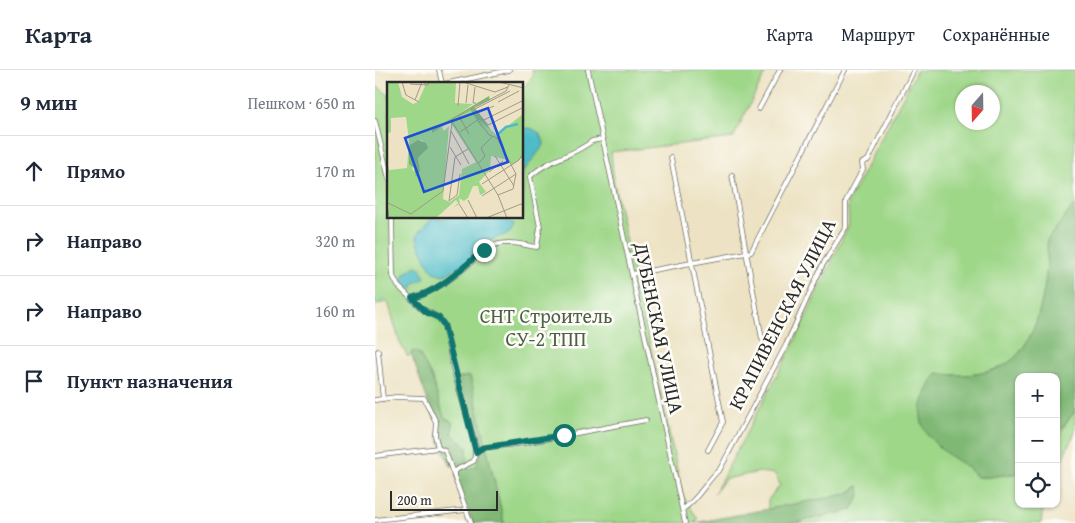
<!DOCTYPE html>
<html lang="ru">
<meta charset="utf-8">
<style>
:root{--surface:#fff;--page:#f2f2f3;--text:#1f2937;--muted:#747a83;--line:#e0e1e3}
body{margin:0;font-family:"Gentium Book Plus",serif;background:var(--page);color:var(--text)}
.controls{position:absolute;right:15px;bottom:15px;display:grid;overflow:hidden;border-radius:10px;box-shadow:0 1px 4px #0004}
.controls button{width:45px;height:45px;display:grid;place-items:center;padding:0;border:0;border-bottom:1px solid var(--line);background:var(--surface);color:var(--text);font:25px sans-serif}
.compass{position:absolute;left:580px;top:15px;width:45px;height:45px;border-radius:50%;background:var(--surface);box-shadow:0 1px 4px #0004;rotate:200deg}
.scale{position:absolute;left:15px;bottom:12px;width:108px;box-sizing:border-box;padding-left:5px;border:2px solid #2b2b2b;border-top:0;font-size:14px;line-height:18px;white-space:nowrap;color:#2b2b2b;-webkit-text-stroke:4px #fdfcf7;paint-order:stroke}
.stop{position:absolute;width:15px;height:15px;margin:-11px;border:4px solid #0f766e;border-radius:50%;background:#fff}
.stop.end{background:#0f766e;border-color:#fff;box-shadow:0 1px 5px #0008}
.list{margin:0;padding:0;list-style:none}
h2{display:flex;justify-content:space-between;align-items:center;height:65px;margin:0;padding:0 20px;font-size:21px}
h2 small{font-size:16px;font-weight:400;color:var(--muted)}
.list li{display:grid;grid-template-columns:32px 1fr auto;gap:15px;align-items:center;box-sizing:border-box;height:70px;padding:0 20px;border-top:1px solid var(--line)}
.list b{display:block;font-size:19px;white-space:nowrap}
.list em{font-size:16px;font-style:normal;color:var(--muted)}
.icon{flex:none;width:28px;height:28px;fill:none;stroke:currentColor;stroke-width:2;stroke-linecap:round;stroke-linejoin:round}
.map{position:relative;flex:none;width:700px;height:453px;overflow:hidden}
header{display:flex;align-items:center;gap:30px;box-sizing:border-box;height:70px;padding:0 25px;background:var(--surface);border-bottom:1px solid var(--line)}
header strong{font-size:24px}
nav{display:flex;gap:28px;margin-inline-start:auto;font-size:18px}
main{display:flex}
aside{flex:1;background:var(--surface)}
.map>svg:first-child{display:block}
.green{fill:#9fd789;stroke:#65815a;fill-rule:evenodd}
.forest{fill:#7fb875;stroke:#557250}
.water{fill:#4ebcc7;stroke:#3c7479}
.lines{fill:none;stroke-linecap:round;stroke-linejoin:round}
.stream{stroke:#4ebcc7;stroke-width:1}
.minor-casing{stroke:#6f6b61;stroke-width:5.5}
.minor{stroke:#fff;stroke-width:4}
.route{stroke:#0f766e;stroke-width:6}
.labels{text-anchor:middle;stroke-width:5;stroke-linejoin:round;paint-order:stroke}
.street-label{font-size:20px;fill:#2b2b2b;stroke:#fdfcf7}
.park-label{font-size:20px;fill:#4e5f47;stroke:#fdfcf7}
.inset-river{fill:none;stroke:#4ebcc7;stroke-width:2.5}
.inset-road{fill:none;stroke:#9f9987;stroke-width:1}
.view{fill:#1d4ed8;fill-opacity:0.15;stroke:#1d4ed8;stroke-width:2.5}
.inset-edge{fill:none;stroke:#2b2b2b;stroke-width:2.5}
</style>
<header>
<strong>Карта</strong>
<nav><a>Карта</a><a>Маршрут</a><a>Сохранённые</a></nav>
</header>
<main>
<aside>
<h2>9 мин<small>Пешком · 650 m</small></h2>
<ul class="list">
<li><svg class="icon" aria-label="ahead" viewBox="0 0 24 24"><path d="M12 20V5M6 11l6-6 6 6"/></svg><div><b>Прямо</b></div><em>170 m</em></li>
<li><svg class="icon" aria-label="right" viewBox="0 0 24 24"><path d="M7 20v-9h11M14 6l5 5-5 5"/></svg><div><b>Направо</b></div><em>320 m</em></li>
<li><svg class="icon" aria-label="right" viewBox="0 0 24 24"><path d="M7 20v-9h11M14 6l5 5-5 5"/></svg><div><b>Направо</b></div><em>160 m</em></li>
<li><svg class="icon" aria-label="arrive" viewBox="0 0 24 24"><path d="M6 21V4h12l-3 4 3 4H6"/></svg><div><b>Пункт назначения</b></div></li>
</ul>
</aside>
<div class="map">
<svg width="700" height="453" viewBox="0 0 700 453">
<rect width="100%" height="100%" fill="#fdfcf7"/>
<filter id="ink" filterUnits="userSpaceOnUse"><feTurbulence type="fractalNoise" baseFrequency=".02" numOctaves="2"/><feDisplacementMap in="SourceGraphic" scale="10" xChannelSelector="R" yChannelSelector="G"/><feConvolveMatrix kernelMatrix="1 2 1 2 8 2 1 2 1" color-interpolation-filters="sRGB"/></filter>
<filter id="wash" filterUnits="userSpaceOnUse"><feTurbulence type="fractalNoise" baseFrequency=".0096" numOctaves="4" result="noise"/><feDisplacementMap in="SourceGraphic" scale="20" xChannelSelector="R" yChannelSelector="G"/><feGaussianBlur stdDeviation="1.12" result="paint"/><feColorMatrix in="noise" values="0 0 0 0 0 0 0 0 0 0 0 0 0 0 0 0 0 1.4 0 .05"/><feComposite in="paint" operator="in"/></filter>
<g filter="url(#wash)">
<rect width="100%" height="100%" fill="#ede3c4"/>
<g class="green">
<path d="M157,0H392L358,68L236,82L239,113L308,426L323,449L319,453H129L95,306L84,308L105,385L101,398L93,399L92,377L77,364L78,353L69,347L56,306L38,281L33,287L25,273L13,232L0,234V15L14,25V148H148V18L158,6Z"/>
<path d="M542,0H700V134L672,170C674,205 666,271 633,293C612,306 585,307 562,303L572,384L594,397L602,407H615L644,403V434H669L666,453H418L477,440L483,416L472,424L393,439V430L405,415L400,404L384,402L350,409L339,424L418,275L474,154L473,132ZM588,22H618V52H588Z"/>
<path d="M700,341V362L681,402C681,370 681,367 700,341Z"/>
</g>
<g class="forest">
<path d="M700,134V341L684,362L681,373V307H644V403L615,407H602C593,395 582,392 571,383C537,356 541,338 562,303C585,307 612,306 633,293C666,271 674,205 672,170Z"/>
<path d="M38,281L44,283L56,306L69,347L78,353L77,364L92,377L93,399L101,397L105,385L84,308L95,306L129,453H98L80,406L83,400L81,395L76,396C69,382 58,366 65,350L59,348L36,284Z"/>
<path d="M484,416L485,425L477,440L418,453H319L472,424Z"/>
</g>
<g class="water">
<path d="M152,58C161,58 169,66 169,75L148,102V59Z"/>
<path d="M58,148H129L139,155L135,163L116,170L102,180L100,179L94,191L70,205C67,205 61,203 59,202C55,200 41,170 42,166C44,160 53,152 58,148Z"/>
<path d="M41,196L45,198L50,208L38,214V219L28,217L26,214L30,204Z"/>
</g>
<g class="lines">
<path class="stream" d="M0,237L9,227"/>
</g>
</g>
<g filter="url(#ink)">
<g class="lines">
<defs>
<g id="minor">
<path d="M64,0L67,14"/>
<path d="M213,0L310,453"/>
<path d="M69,14L134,0"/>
<path d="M384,39L405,0"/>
<path d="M0,51L14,109"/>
<path d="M296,88L348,352L333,380"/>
<path d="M357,105L387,269"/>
<path d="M17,148L18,206L23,216L46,238L64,248L69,255L79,302L101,377L99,391L79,401V405"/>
<path d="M257,204L376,182L470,0"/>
<path d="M37,228C55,224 72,212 87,200C101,189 112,173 132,173C142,172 153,176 162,177L165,157L155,107C172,89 199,86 217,71L228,69"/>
<path d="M3,281L8,329"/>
<path d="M0,330L21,327L49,328L61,352L60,365L63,378L70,381L96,453"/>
<path d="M101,382L107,378L149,373L271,350"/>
<path d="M0,386L63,378"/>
<path d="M308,439C324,429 331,411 345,399L411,275L447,196L471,157V131L488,99L487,93L493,90L539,0"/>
<path d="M0,450L91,440"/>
</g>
</defs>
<use href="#minor" class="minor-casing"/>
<use href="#minor" class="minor"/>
</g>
</g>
<g class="lines" filter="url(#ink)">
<path class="route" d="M109,180C86,198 66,221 37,228L51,242L64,248L69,255L101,382L107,378L189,365"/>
</g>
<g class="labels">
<g class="street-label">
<text transform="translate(407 244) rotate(-63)" y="7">КРАПИВЕНСКАЯ УЛИЦА</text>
<text transform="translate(284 258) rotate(78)" y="7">ДУБЕНСКАЯ УЛИЦА</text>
</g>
<g class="park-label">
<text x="171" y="253">СНТ Строитель<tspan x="171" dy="23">СУ-2 ТПП</tspan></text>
</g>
</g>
<g transform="translate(12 12)">
<rect width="136" height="136" fill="#ede3c4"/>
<path d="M0,0H11L15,15L26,22L31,20L38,4L36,0H69L68,21L86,22L46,50L55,45L57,49L62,44L56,117L63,120L72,113L75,87L89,80L63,40L83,27L109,53L136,32V75L125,83L121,78L104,74L103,88L92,100L99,110L93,113L91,104H86L81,116L77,119L72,116L73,121L66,126L71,121L69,118L49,136H2L0,77L2,88L20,86L22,59L19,35L4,36V50L0,52ZM33,58L36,59L38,69L31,76L32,86L26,89L22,71Z" fill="#9fd789" fill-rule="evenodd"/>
<path d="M102,14L103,18L87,25L104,48L91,37L96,48L83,27L45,51V48ZM31,58L39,61L41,66L31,76L33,89L29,95L27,86L22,82V71L23,63Z" fill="#7fb875"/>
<path class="inset-river" d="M110,53L119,45L131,42"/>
<path class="inset-road" d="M15,0L19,13L32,20M76,0L108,10L121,5M112,0L137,6M23,2L41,3L42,0M88,5L86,21H89M123,9L88,27L101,43L137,25M28,18L35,0M111,20L132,9M79,21L81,3M71,24L73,0M91,31L107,24M72,34L82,52M97,38L137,18M92,39L102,53L110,56L129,92L126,107L111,113M64,49L82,82M73,50L92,37M63,65L74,83M108,74L127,104M91,82L98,74L94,66L106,54M102,90L116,79M95,102L132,78L137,70M95,114L129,92M81,118L90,136M62,119L68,75L81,67M62,119L70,113L73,92M0,121L2,136M1,121L24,132L56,109L65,41M72,122L81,136M99,136L134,122L137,124M120,136L111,113L64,38L119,9L122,3"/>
<path class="view" d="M101,26L121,80L37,110L18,56Z"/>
<rect width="136" height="136" class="inset-edge"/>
</g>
</svg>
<div class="controls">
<button>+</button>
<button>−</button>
<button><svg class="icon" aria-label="locate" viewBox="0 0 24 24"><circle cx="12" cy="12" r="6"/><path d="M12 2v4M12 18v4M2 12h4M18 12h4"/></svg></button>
</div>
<svg class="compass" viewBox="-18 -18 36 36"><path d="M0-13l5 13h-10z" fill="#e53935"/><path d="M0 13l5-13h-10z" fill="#747a83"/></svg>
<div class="scale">200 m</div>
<div class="stop" style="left:189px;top:365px"></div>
<div class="stop end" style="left:109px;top:180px"></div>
</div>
</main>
